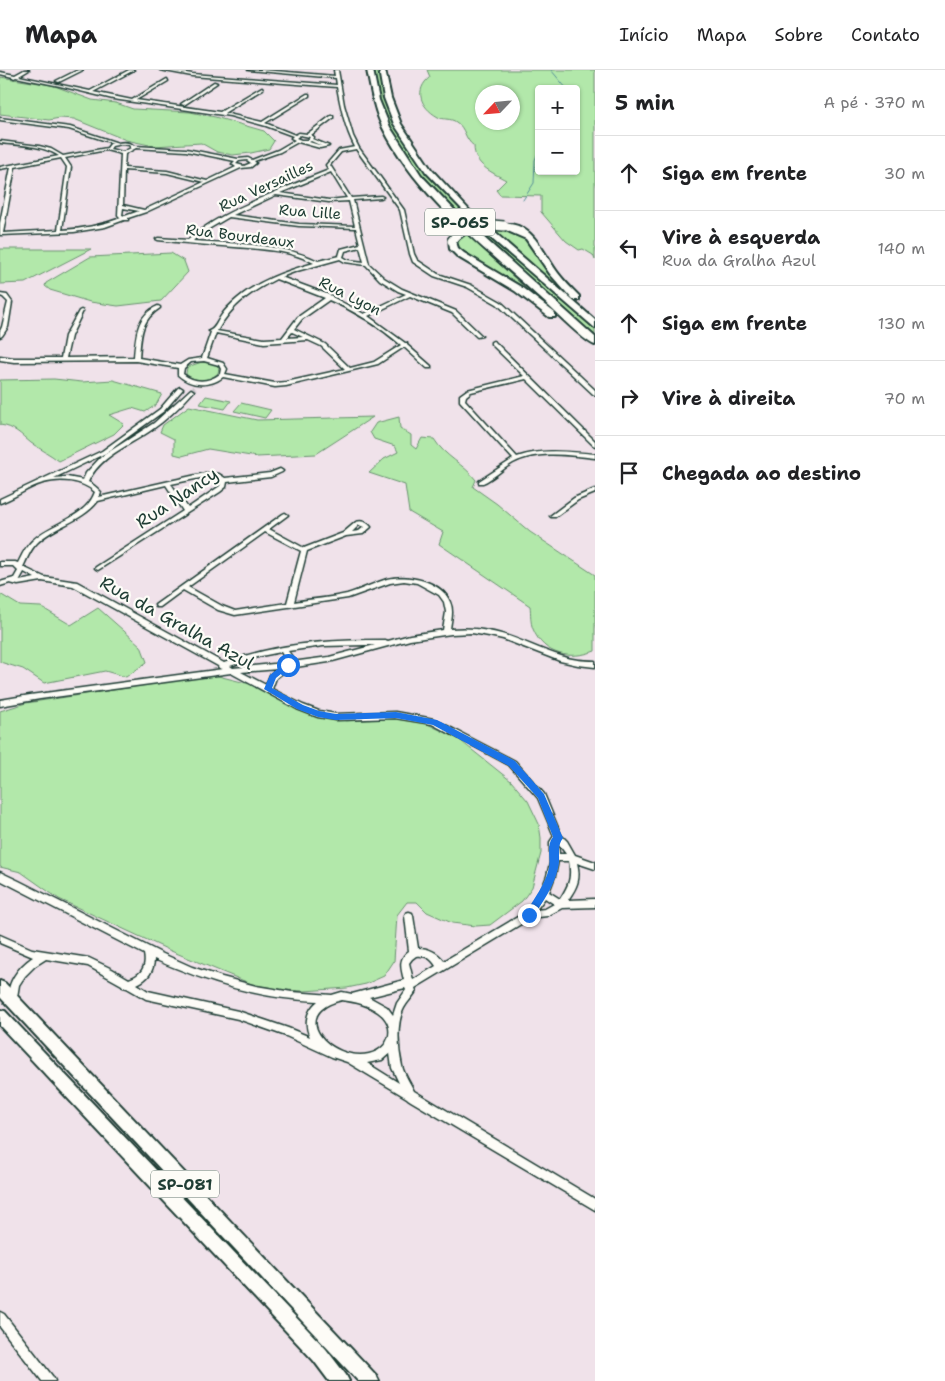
<!DOCTYPE html>
<html lang="pt">
<meta charset="utf-8">
<style>
:root{--surface:#fff;--page:#f6f6f6;--text:#202124;--muted:#757577;--line:#e0e0e0}
body{margin:0;font-family:"Shantell Sans",sans-serif;background:var(--page);color:var(--text)}
.controls{position:absolute;right:15px;top:15px;display:grid;overflow:hidden;border-radius:5px;box-shadow:0 1px 4px #0004}
.controls button{width:45px;height:45px;display:grid;place-items:center;padding:0;border:0;border-bottom:1px solid var(--line);background:var(--surface);color:var(--text);font:25px sans-serif}
.compass{position:absolute;left:475px;top:15px;width:45px;height:45px;border-radius:50%;background:var(--surface);box-shadow:0 1px 4px #0004;rotate:244deg}
.stop{position:absolute;width:15px;height:15px;margin:-11px;border:4px solid #1a73e8;border-radius:50%;background:#fff}
.stop.end{background:#1a73e8;border-color:#fff;box-shadow:0 1px 5px #0008}
.list{margin:0;padding:0;list-style:none}
h2{display:flex;justify-content:space-between;align-items:center;height:65px;margin:0;padding:0 20px;font-size:21px}
h2 small{font-size:16px;font-weight:400;color:var(--muted)}
.list li{display:grid;grid-template-columns:32px 1fr auto;gap:15px;align-items:center;box-sizing:border-box;height:75px;padding:0 20px;border-top:1px solid var(--line)}
.list b{display:block;font-size:19px;white-space:nowrap}
.list p{margin:0;font-size:16px;white-space:nowrap;color:var(--muted)}
.list em{font-size:16px;font-style:normal;color:var(--muted)}
.icon{flex:none;width:28px;height:28px;fill:none;stroke:currentColor;stroke-width:2;stroke-linecap:round;stroke-linejoin:round}
.map{position:relative;flex:none;width:595px;height:1311px;overflow:hidden}
header{display:flex;align-items:center;gap:30px;box-sizing:border-box;height:70px;padding:0 25px;background:var(--surface);border-bottom:1px solid var(--line)}
header strong{font-size:24px}
nav{display:flex;gap:28px;margin-inline-start:auto;font-size:18px}
main{display:flex}
aside{flex:1;background:var(--surface)}
.map>svg:first-child{display:block}
.green{fill:#b2e8aa;stroke:#68926f;fill-rule:evenodd}
.lines{fill:none;stroke-linecap:round;stroke-linejoin:round}
.stream{stroke:#579099;stroke-width:1}
.street-tunnel{stroke:#c6c1c6;stroke-width:5;stroke-dasharray:5 2.5;stroke-linecap:butt}
.street-casing{stroke:#1f3d34;stroke-width:3}
.primary-casing{stroke:#1f3d34;stroke-width:4}
.highway-casing{stroke:#1f3d34;stroke-width:4}
.street{fill:#fdfcf7;fill-rule:evenodd}
.primary{fill:#fdfcf7;fill-rule:evenodd}
.highway{fill:#fdfcf7;fill-rule:evenodd}
.highway-bridge-casing{stroke:#1f3d34;stroke-width:12;stroke-linecap:butt}
.highway-bridge{stroke:#fdfcf7;stroke-width:9}
.route{fill:#1a73e8}
.labels{text-anchor:middle;stroke-width:4.5;stroke-linejoin:round;paint-order:stroke}
.far-street-label{font-size:15px;fill:#1f3d34;stroke:#fdfcf7}
.shield{fill:#fdfcf7;stroke:#62766e;stroke-width:1}
.shield-label{font-size:16px;font-weight:bold;fill:#1f3d34}
.street-label{font-size:18px;fill:#1f3d34;stroke:#fdfcf7}
</style>
<header>
<strong>Mapa</strong>
<nav><a>Início</a><a>Mapa</a><a>Sobre</a><a>Contato</a></nav>
</header>
<main>
<div class="map">
<svg width="595" height="1311" viewBox="0 0 595 1311">
<rect width="100%" height="100%" fill="#f0e2ea"/>
<filter id="ink" filterUnits="userSpaceOnUse"><feTurbulence type="fractalNoise" baseFrequency=".02" numOctaves="2"/><feDisplacementMap in="SourceGraphic" scale="10" xChannelSelector="R" yChannelSelector="G"/><feConvolveMatrix kernelMatrix="1 2 1 2 8 2 1 2 1" color-interpolation-filters="sRGB"/></filter>
<g filter="url(#ink)">
<g class="green">
<path d="M374,0H379C386,62 430,111 474,152L468,153C423,112 381,63 374,0Z"/>
<path d="M427,0H595V190L593,185L583,179L579,180L566,171L541,142V126L500,125L496,120L506,110C491,102 474,95 474,76C464,69 466,58 456,52C451,48 443,50 438,47C420,37 414,20 430,7ZM539,19H576V101H539ZM482,22H512V52H482Z"/>
<path d="M0,7L52,15L92,30L116,33L133,39L190,42L215,47L264,61L274,71L269,79L251,83L233,85L217,82L201,73L154,76L126,70L74,49L60,48L49,50L0,44Z"/>
<path d="M488,156C499,157 511,159 522,164C528,167 562,218 571,228Z"/>
<path d="M479,157L595,258V267L473,159Z"/>
<path d="M464,162L542,233L541,234L461,181L457,172Z"/>
<path d="M0,179H91L25,213L0,214Z"/>
<path d="M171,183L184,191L188,202L161,231L118,236L90,232L50,220L45,216L46,213L90,187Z"/>
<path d="M202,292L215,294L219,298L218,303C209,312 195,312 186,304L187,297Z"/>
<path d="M54,309L82,312L113,310L162,324L156,335L145,342L132,338L109,345L124,354L114,364L59,391C50,384 40,379 31,373C20,364 15,357 0,355V310Z"/>
<path d="M206,326L231,331L225,339L200,334Z"/>
<path d="M241,333L271,340L265,348L234,341Z"/>
<path d="M189,336L257,350L373,347L316,384L257,387L208,379L182,386L174,384V369L160,362L163,355Z"/>
<path d="M399,347L400,358L411,365V375L416,379L422,368L434,369C445,387 464,394 476,410L473,417L497,434L530,462L595,505V581C571,590 544,586 533,559C530,552 531,543 530,536L439,474L443,462L409,442L405,415L369,403L384,389L398,382L395,376L374,369L370,362L376,353Z"/>
<path d="M0,524L20,536L41,537L71,555L98,538L141,576L147,592L126,607L105,601L44,613L23,599L0,592Z"/>
<path d="M218,606L254,615L313,646L347,651L395,648L419,650L457,668L511,711L528,731L539,754L541,768V783L532,817L522,831L490,855L476,856L452,853L427,842L417,832H407L397,845L394,891L384,906L366,914L347,918L304,921L285,920L254,915L171,881L59,829L21,802L0,797V641L26,633L200,607Z"/>
</g>
<g class="lines">
<g class="stream">
<path d="M551,0L567,19"/>
<path d="M523,130L534,113L535,90L539,80"/>
</g>
<path class="street-tunnel" d="M191,321L196,317"/>
<defs>
<g id="street">
<path d="M24,0H29L19,6L90,21L129,0H134L93,22L132,30L167,9L168,11L136,30L220,42L262,17L263,19L224,43L262,52L307,24H309V26L265,53L295,65L299,63L307,64L331,46H333V48L311,65L314,67L312,69L329,76L320,78L298,72L280,82L254,91L256,93L251,97L241,98L146,142L128,148V150H124L105,157L74,162L0,165V153L11,97L0,99V97L59,86C42,75 19,75 0,73V71L39,76L51,79L63,86L107,78L110,74L113,73L69,59L0,50V48L70,57L118,73C123,72 130,72 134,76L186,79L238,89L248,88L252,90L278,80L295,70L291,68L293,66L266,56L230,46L113,29L60,16L16,7L14,8L13,7L0,4V2L15,5ZM300,65L310,67L308,70H301L296,68ZM311,71L322,76L309,72ZM122,74L129,75L131,78L123,82L110,79L112,76ZM136,78L186,81L235,91L232,94L236,97L207,111L167,101L124,98L125,84ZM106,80L121,84L118,145L121,148C102,155 83,159 62,160L71,97L65,88ZM61,88L67,97L58,160L3,163L15,97ZM247,90L251,93L244,96L236,94L239,91ZM124,100L167,103L204,112L144,140L123,135ZM123,138L139,141L125,146L122,145Z"/>
<path d="M78,0H83L59,12L56,11Z"/>
<path d="M160,0H168L192,4L337,15L336,8L248,0H263L335,6L334,0H338L344,35L353,66L359,78L404,140L414,184L417,190L438,204L471,215L501,232L595,320V325L593,324L497,234L467,217L434,206L413,192L410,184L400,140L356,79L341,82L330,95L351,128L381,126L383,127L381,128L353,130L369,194L384,208L402,219L456,241L482,266L477,267L452,243L410,226L368,246L405,273H407V275L431,296V298H427L404,277L378,294L286,316L275,317L223,307C210,317 191,317 178,305V298L136,291L14,292L0,290V286L14,288H61L65,266L79,241L81,240L83,241L71,266L66,288L134,287C136,267 136,245 158,236L160,237V238C140,251 141,266 139,288L180,295L188,290L202,288L211,262L209,261C215,259 217,252 221,246C225,240 231,234 237,229C259,210 286,201 314,193C289,180 262,179 235,177C209,175 184,173 158,170L156,169L158,168L188,170C209,151 236,139 261,128C284,118 306,109 329,100L326,95L339,80L355,77C345,58 341,38 337,17L192,6ZM331,102L347,128L329,130L280,123ZM276,125L329,132L349,131L355,156L299,154L233,145ZM229,147L299,156L356,158L360,174L341,179L339,186L318,191C282,173 234,174 193,171L200,164ZM360,177L364,192L348,190L343,187L345,181ZM340,189L345,192L366,195L380,210L398,221L406,224L364,244L332,227V226L281,207L297,201ZM276,209L325,228L298,247L282,268L264,269L217,261C233,234 249,223 276,209ZM329,230C355,241 379,256 401,275L374,292L350,298L325,274L294,259L302,249ZM292,262L303,267L287,268ZM216,263L264,273L308,270L321,276L345,299L286,312L275,313L225,304L227,299L223,293L207,288ZM204,291L219,295L221,299L220,304C208,313 194,313 183,304L184,298L191,292Z"/>
<path d="M214,12L217,13L184,35L181,34Z"/>
<path d="M0,224L7,225L12,232L8,257L2,266L0,267V261L2,257L8,232L3,227L0,226Z"/>
<path d="M493,271L495,272L595,371V376L593,375L526,309L471,322L466,326L465,330L517,387C543,378 569,382 595,384V388C568,385 537,380 513,393C502,399 494,408 483,413H479V411L513,389L460,331V325L467,320L524,306L491,274V272Z"/>
<path d="M180,317L183,319L164,341L106,383L54,408L67,407L83,410L86,403L101,387L154,353L191,319L194,321L193,322C180,337 166,350 150,361C128,376 99,387 88,412C93,414 97,418 101,422L99,427L205,403L219,404L225,408L270,403L280,399L283,401L282,402L271,407L227,412L226,417L220,422L98,500L96,499L95,498L96,497L183,441L166,415L98,431C81,453 55,455 37,473C30,480 27,489 23,497L44,507L77,512L224,593C276,573 330,570 385,570L388,571L410,565L443,560L446,542L444,532L439,525L417,513L404,511L390,513L348,528L235,545L218,540L183,520L160,537H156L155,535L283,444L285,443L288,445L269,459L304,478L343,463L356,452C362,450 367,452 371,457L363,464L346,466L307,481L294,532C312,529 330,528 347,524C361,520 374,513 387,509C407,504 442,511 450,532C454,541 451,550 450,559C463,558 476,558 488,561C514,565 536,579 561,586C572,590 583,591 595,591V597L578,595L560,591L503,569L489,566L472,563L451,564L410,570L329,592L289,598L276,608L272,619L303,635L319,641L336,644L395,642L434,649L515,691L544,724L561,765L567,771L575,785L595,792V799L577,793C581,809 577,817 568,830L595,829V837L562,838L547,846L531,848L415,918L416,921C413,927 407,932 404,938C396,953 398,979 402,996C404,1004 410,1013 414,1021L595,1129V1140L411,1031L408,1029L407,1028L347,992L332,987L286,966L238,949L146,929L127,918L123,917L122,915L88,896L46,889L35,896L25,906L19,915L16,933L13,934L10,933C4,915 19,896 33,887L0,873V865L32,879L89,888L112,899L129,909C141,905 147,897 144,884L0,810V802L19,811L161,883L192,897L222,907L256,916L292,922L332,925L342,922L352,924L404,910C401,898 398,889 409,881L405,846L406,843L409,842L412,843L413,846L418,878C429,878 437,882 444,891L526,842L543,816L547,806L550,793V772L554,766L538,728L509,695L432,654L395,648L336,650L318,647L297,639L231,603L40,629L0,636V630L30,625L223,599L219,598L218,596L73,516L42,511L18,515L10,513L0,516V512L14,508L18,501L13,496H0V492H15L18,493C22,485 26,476 33,470C52,452 85,449 95,422C82,410 60,408 43,413C28,417 15,428 0,433V429L102,381L160,339L178,318ZM205,407L217,408L221,411L220,416L188,438L171,414ZM359,455L364,457L359,461L352,462ZM265,462L301,481L287,533L235,541L222,536L188,517ZM24,502L35,508L19,511ZM365,575H375L329,587L292,592V587L288,581L323,576ZM281,582L284,587V593L233,598L230,596L261,586ZM278,599L270,605L266,615L241,602ZM558,773L566,784H559ZM558,791H569C572,808 569,815 560,829L549,822L555,806ZM545,828L554,834L545,839L536,840ZM416,886C426,885 431,888 436,896L413,910L409,893L412,889ZM154,889C209,913 257,928 318,931C306,941 304,954 310,967L288,958L238,941L148,921L137,914C148,909 154,901 154,889ZM405,918L406,920L397,933L393,945L387,937L369,927ZM342,930C355,932 367,934 378,942C397,955 391,979 369,984C330,992 286,943 342,930ZM390,983L392,998L399,1013L367,993L382,990Z"/>
<path d="M595,419V423L578,430L555,447H551L550,446L574,428Z"/>
<path d="M0,1242L4,1244L53,1307L55,1311H42L0,1257Z"/>
</g>
<g id="primary">
<path d="M0,911L5,913L376,1305L379,1311H358L0,927Z"/>
<path d="M0,940L5,941L326,1279L346,1305L349,1311H329L314,1291L0,956Z"/>
</g>
<g id="highway">
<path d="M367,0H373L379,30L390,57L421,105L463,149L595,267V275C583,271 552,238 540,228C484,177 418,128 383,58C374,40 371,20 367,0Z"/>
<path d="M379,0H385L391,28L401,54L431,99L470,141L595,250V258L485,163L426,102L394,54L384,28Z"/>
<path d="M501,154C532,150 543,183 558,203C564,211 572,219 579,226V230H573L550,204L526,169L501,158Z"/>
<path d="M449,169H455L458,178L464,183L521,217L555,243V247H549L515,221L458,187L450,179Z"/>
</g>
</defs>
<use href="#street" class="street-casing"/>
<use href="#primary" class="primary-casing"/>
<use href="#highway" class="highway-casing"/>
<use href="#street" class="street"/>
<use href="#primary" class="primary"/>
<use href="#highway" class="highway"/>
<defs>
<path id="highway-bridge" d="M452,171C463,153 485,154 504,156"/>
</defs>
<use href="#highway-bridge" class="highway-bridge-casing"/>
<use href="#highway-bridge" class="highway-bridge"/>
</g>
</g>
<path class="route" d="M285,593L292,595L276,608L272,618L303,635L319,641L336,644L396,642L437,650L515,691L544,724L563,768C556,777 561,787 558,798C554,817 542,832 533,848L529,849L525,845C533,829 545,816 549,798C551,788 546,775 553,767L538,728L509,696L433,655L396,648L336,650L318,647L297,639L264,619L270,605Z"/>
<g class="labels">
<g class="far-street-label">
<text transform="translate(266 116) rotate(-25)" y="5">Rua Versailles</text>
<text transform="translate(310 142) rotate(4)" y="5">Rua Lille</text>
<text transform="translate(240 166) rotate(7)" y="5">Rua Bourdeaux</text>
<text transform="translate(350 226) rotate(27)" y="5">Rua Lyon</text>
</g>
<g class="shield">
<rect x="425" y="138.5" width="70" height="27" rx="4"/>
<rect x="151" y="1100.5" width="68" height="27" rx="4"/>
</g>
<g class="shield-label">
<text x="460" y="158">SP-065</text>
<text x="185" y="1120">SP-081</text>
</g>
<g class="street-label">
<text transform="translate(177 428) rotate(-34)" y="6">Rua Nancy</text>
<text transform="translate(177 553) rotate(29)" y="6">Rua da Gralha Azul</text>
</g>
</g>
</svg>
<div class="controls">
<button>+</button>
<button>−</button>
</div>
<svg class="compass" viewBox="-18 -18 36 36"><path d="M0-13l5 13h-10z" fill="#e53935"/><path d="M0 13l5-13h-10z" fill="#757577"/></svg>
<div class="stop" style="left:288px;top:595px"></div>
<div class="stop end" style="left:529px;top:845px"></div>
</div>
<aside>
<h2>5 min<small>A pé · 370 m</small></h2>
<ul class="list">
<li><svg class="icon" aria-label="ahead" viewBox="0 0 24 24"><path d="M12 20V5M6 11l6-6 6 6"/></svg><div><b>Siga em frente</b></div><em>30 m</em></li>
<li><svg class="icon" aria-label="left" viewBox="0 0 24 24"><path d="M17 20v-9H6M10 6l-5 5 5 5"/></svg><div><b>Vire à esquerda</b><p>Rua da Gralha Azul</p></div><em>140 m</em></li>
<li><svg class="icon" aria-label="ahead" viewBox="0 0 24 24"><path d="M12 20V5M6 11l6-6 6 6"/></svg><div><b>Siga em frente</b></div><em>130 m</em></li>
<li><svg class="icon" aria-label="right" viewBox="0 0 24 24"><path d="M7 20v-9h11M14 6l5 5-5 5"/></svg><div><b>Vire à direita</b></div><em>70 m</em></li>
<li><svg class="icon" aria-label="arrive" viewBox="0 0 24 24"><path d="M6 21V4h12l-3 4 3 4H6"/></svg><div><b>Chegada ao destino</b></div></li>
</ul>
</aside>
</main>
